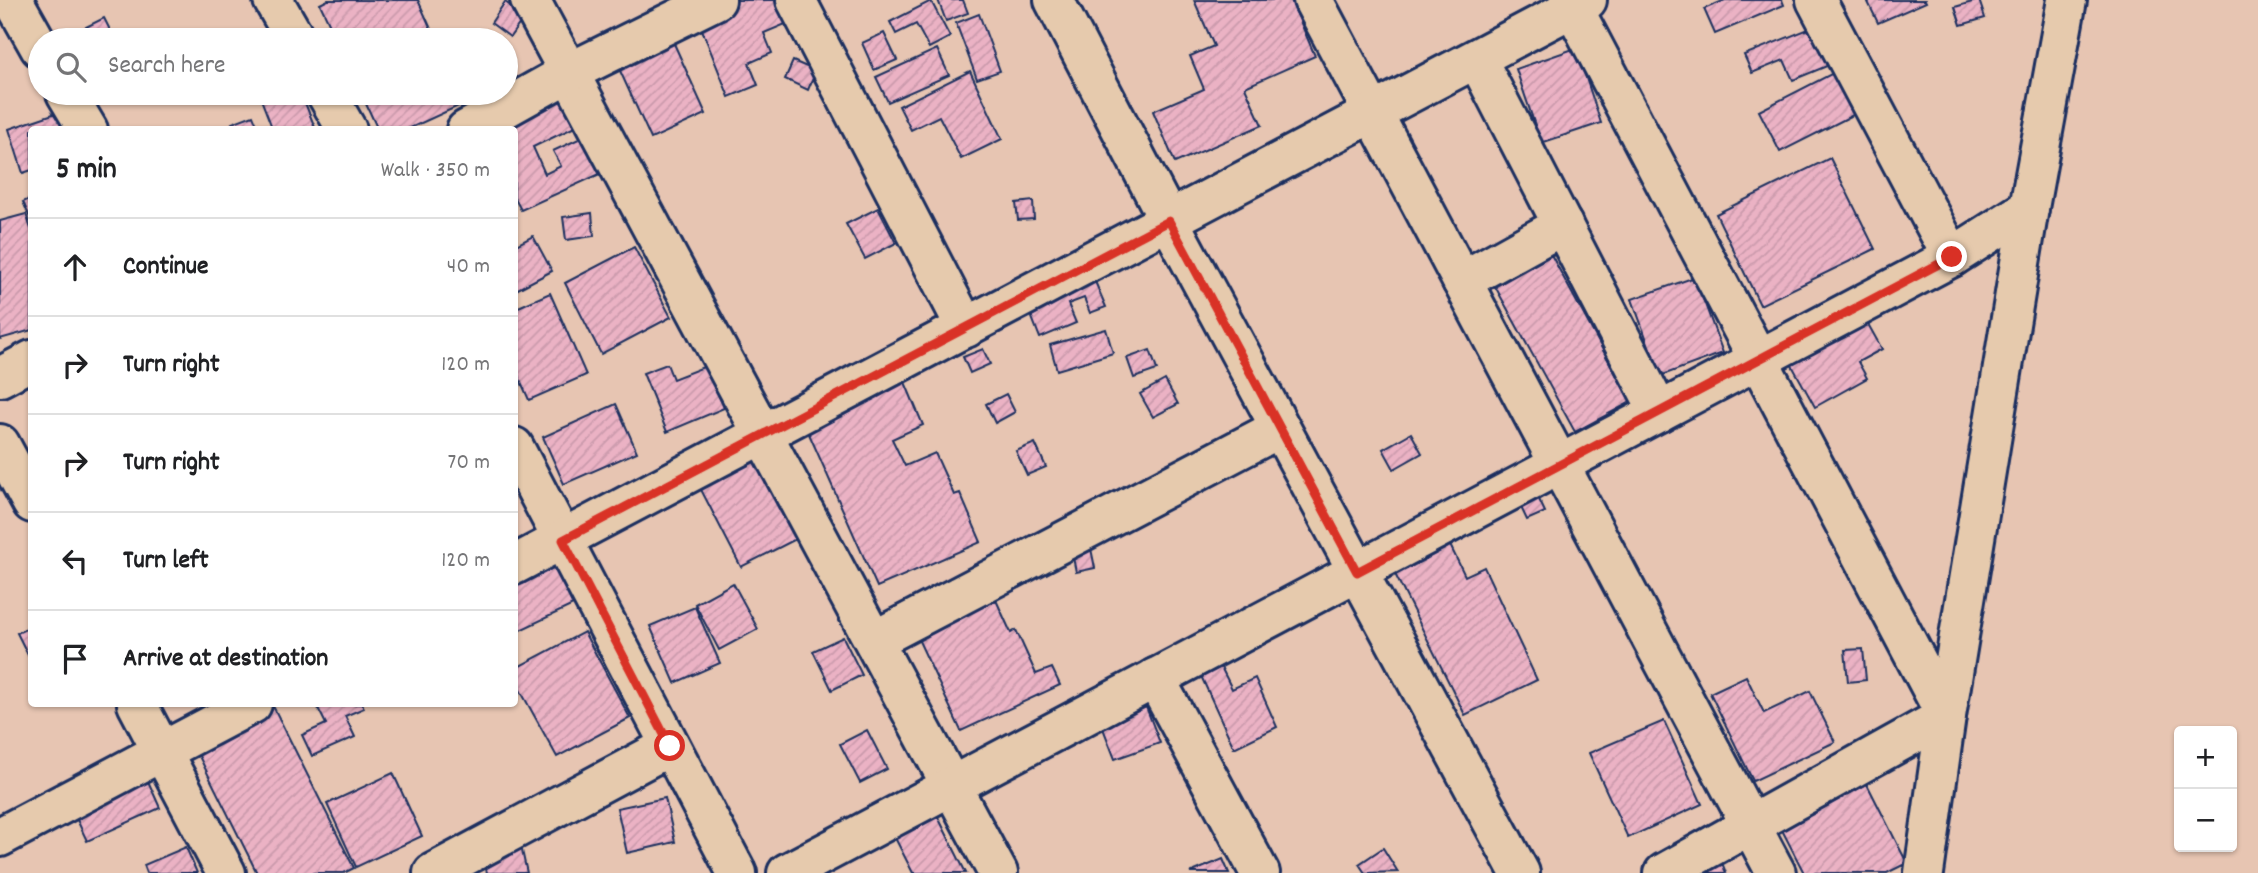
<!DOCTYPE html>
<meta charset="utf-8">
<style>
:root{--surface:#fff;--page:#f2f2f2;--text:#202124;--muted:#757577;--line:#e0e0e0}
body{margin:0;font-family:Dekko,sans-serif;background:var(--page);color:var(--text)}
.controls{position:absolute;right:21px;bottom:21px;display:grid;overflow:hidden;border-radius:7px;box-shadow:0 2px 5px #0004}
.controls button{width:63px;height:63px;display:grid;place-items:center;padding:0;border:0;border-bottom:2px solid var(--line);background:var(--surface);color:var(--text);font:35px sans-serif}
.stop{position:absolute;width:21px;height:21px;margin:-16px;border:5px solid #d93025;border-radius:50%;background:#fff}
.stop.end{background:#d93025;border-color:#fff;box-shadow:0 2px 7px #0008}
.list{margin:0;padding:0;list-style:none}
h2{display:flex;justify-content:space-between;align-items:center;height:91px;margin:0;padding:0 28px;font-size:30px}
h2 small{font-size:23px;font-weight:400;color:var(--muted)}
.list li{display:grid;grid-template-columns:46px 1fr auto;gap:21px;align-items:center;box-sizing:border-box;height:98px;padding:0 28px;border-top:2px solid var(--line)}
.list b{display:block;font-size:26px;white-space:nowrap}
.list em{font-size:23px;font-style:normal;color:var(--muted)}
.icon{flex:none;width:38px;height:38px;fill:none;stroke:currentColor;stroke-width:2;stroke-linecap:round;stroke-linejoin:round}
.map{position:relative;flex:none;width:2258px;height:873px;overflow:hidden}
.search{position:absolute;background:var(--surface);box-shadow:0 2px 5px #0004;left:28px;top:28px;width:490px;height:77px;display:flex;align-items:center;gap:18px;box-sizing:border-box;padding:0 24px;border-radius:38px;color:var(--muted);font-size:26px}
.panel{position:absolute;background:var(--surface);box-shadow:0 2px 5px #0004;left:28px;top:126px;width:490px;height:581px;border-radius:7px}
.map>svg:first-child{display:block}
.building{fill:url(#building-hatch);stroke:#1b2f5e;stroke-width:2}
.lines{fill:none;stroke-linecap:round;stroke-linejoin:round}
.street-casing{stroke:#1b2f5e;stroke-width:44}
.street{stroke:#e6caad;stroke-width:38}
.route{stroke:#d93025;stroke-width:9}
</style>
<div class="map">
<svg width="2258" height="873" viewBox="0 0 2258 873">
<defs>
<pattern id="building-hatch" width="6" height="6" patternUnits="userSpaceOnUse" patternTransform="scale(1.75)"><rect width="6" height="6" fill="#ebb2c4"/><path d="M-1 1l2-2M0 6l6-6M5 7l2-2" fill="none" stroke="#c999ab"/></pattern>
</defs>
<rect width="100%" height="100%" fill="#e7c5b2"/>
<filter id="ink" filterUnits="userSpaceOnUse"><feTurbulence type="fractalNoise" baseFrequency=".0143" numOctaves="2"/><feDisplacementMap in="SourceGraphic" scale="14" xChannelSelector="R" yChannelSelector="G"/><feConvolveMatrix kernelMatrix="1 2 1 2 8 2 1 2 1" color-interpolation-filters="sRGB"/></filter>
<g filter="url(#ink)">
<g class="building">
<path d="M328,0H418L436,40H337L320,4Z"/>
<path d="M725,0H779L788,23L764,33L772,53L749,63L758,85L729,97L695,12Z"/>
<path d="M938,0H963L968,13L946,21Z"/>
<path d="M1194,0H1291L1315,56L1245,87L1262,125L1175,163L1153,111L1204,89L1190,56L1214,46Z"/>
<path d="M1725,0H1782L1784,5L1715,34L1704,9Z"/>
<path d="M1867,0H1925L1926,2L1878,23Z"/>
<path d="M1979,0L1985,18L1961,25L1955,7Z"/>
<path d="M931,1L950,37L929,48L916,24L896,34L890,22Z"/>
<path d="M505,2L525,16L510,37L491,23Z"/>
<path d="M979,14L1000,71L977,79L956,23Z"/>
<path d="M104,18L115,40H83L78,31Z"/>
<path d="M1811,28L1827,66L1793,80L1784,60L1752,73L1744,55Z"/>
<path d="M884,33L897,60L874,70L862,43Z"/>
<path d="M671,37L706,114L651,139L616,62Z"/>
<path d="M1576,48L1601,123L1541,143L1516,69Z"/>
<path d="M937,49L949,75L888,102L876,77Z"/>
<path d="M793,61L816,71L808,90L785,79Z"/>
<path d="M1839,70L1861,111L1780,152L1759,111Z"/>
<path d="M970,71L1002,139L961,159L939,116L911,130L899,106Z"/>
<path d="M564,92L579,125L533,147L545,174L561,166L553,151L585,136L602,173L521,210L514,197V130H484Z"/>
<path d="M263,93H301L316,130H273L259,94Z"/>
<path d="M361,93H460L465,103L406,130H378Z"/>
<path d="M59,112L66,130H32V170L23,173L9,129Z"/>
<path d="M253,115L259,130H234L232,123Z"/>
<path d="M1830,158L1875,249L1760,305L1716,214Z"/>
<path d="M32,198V222L23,202Z"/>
<path d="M1033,201L1034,219L1018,220L1016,203Z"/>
<path d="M878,208L896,243L865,259L846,224Z"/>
<path d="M592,213L594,236L566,240L563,217Z"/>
<path d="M26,214L32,232V330L0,339V221Z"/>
<path d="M533,236L552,271L514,291V246Z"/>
<path d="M634,247L671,317L601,354L565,283Z"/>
<path d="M1548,249L1631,402L1575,432L1491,279Z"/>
<path d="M1090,270L1106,307L1090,313L1084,298L1068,304L1076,323L1040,338L1024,297Z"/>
<path d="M1695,277L1723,353L1660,376L1632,299Z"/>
<path d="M550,293L586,375L529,400L514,366V309Z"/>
<path d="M1859,308L1882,349L1858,362L1867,378L1815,407L1784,351Z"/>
<path d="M1106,329L1113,353L1057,370L1050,345Z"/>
<path d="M983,349L990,364L970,373L963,357Z"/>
<path d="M1150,350L1157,370L1134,378L1127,358Z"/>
<path d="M667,364L673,379L706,366L724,408L667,432L643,373Z"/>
<path d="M902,375L923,425L892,439L905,466L935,453L954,495L960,493L981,542L877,587L802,418Z"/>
<path d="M1165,380L1178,404L1153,417L1140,394Z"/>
<path d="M1006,394L1015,412L995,423L986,404Z"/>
<path d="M616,404L637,452L564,484L543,437Z"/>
<path d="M1411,433L1422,453L1394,469L1383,449Z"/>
<path d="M1035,443L1046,467L1027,475L1016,451Z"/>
<path d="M749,449L796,539L741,567L695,478Z"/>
<path d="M1536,493L1545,512L1527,520L1518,501Z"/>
<path d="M1089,539L1095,568L1076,572L1070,543Z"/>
<path d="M1448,541L1465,576L1484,567L1537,680L1465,715L1392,568Z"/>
<path d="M552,559L573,605L514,633V577Z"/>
<path d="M733,583L758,629L719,650L695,604Z"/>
<path d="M991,589L1011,633L1016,630L1036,674L1052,668L1060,685L961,731L912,626Z"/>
<path d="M695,607L720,663L675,683L650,626Z"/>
<path d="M32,626V663L17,633Z"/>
<path d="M584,632L630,718L557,757L514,679V669Z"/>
<path d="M843,637L862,675L832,690L813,651Z"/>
<path d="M1863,649L1866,680L1848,682L1845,650Z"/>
<path d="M1221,667L1232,689L1255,678L1277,727L1234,748L1201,676Z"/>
<path d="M1746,676L1764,713L1810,691L1835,742L1753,781L1710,693Z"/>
<path d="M269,704H272L354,868L344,873H257L192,742Z"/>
<path d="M316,704H362L364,708L345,716L355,737L312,756L302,735L326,724Z"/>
<path d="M1146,707L1160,743L1115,759L1101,723Z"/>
<path d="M1664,721L1702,804L1628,838L1589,753Z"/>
<path d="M867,730L887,769L860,783L840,744Z"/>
<path d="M144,772L160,808L87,841L70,805Z"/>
<path d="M393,773L422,836L356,867L327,804Z"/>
<path d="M1867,784L1907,863L1887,873H1804L1781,828Z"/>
<path d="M665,798L675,842L627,853L617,808Z"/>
<path d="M935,811L966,873H913L892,832Z"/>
<path d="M521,846L527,873H487L483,856Z"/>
<path d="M186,847L197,873H147L144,865Z"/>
<path d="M1383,848L1398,872L1365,873L1359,864Z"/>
<path d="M1719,855L1726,873H1685Z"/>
<path d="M1223,859L1229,873H1190Z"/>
</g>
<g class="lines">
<defs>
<g id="street">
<path d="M13,0L40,48"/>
<path d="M273,0L296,40"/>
<path d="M530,0L998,873"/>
<path d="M796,0L966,328"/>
<path d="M1054,0L1169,221L1520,873"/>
<path d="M1313,0L1776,873"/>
<path d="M1569,0L1946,716L1664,873"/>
<path d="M1816,0L1952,257"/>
<path d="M1477,59L1659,412"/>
<path d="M66,93L88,130"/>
<path d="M326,93L347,130"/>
<path d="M466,130L568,73L716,0"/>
<path d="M1462,281L1563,225"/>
<path d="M0,377L32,360"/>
<path d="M0,444L32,503"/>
<path d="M514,447L737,873"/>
<path d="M514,565L1587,0"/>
<path d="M875,640L1280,428"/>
<path d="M1155,678L1260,873"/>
<path d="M137,704L226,873"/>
<path d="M0,837L252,704"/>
<path d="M433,873L670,746"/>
<path d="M787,873L1952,257L2029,208"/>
<path d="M1924,873L1946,716L2029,208L2067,0"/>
</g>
</defs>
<use href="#street" class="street-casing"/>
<use href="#street" class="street"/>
</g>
</g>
<g class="lines" filter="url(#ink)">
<path class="route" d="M670,746L563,540L1169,221L1357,572L1952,257"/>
</g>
</svg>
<div class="controls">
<button>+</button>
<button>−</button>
</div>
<div class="stop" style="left:670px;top:746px"></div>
<div class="stop end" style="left:1952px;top:257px"></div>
<div class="search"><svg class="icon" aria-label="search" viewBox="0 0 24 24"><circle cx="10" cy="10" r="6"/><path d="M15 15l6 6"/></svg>Search here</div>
<section class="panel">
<h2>5 min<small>Walk · 350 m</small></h2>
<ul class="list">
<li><svg class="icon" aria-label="ahead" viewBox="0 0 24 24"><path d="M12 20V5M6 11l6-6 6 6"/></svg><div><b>Continue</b></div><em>40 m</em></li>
<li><svg class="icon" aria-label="right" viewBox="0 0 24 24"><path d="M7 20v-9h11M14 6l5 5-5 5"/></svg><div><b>Turn right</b></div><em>120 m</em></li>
<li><svg class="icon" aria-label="right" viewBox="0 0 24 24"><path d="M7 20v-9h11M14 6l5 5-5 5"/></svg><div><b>Turn right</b></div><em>70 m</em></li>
<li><svg class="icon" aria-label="left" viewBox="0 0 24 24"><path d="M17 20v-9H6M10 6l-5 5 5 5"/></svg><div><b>Turn left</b></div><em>120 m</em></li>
<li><svg class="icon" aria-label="arrive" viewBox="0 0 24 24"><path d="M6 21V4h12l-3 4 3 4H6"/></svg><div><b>Arrive at destination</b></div></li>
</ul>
</section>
</div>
